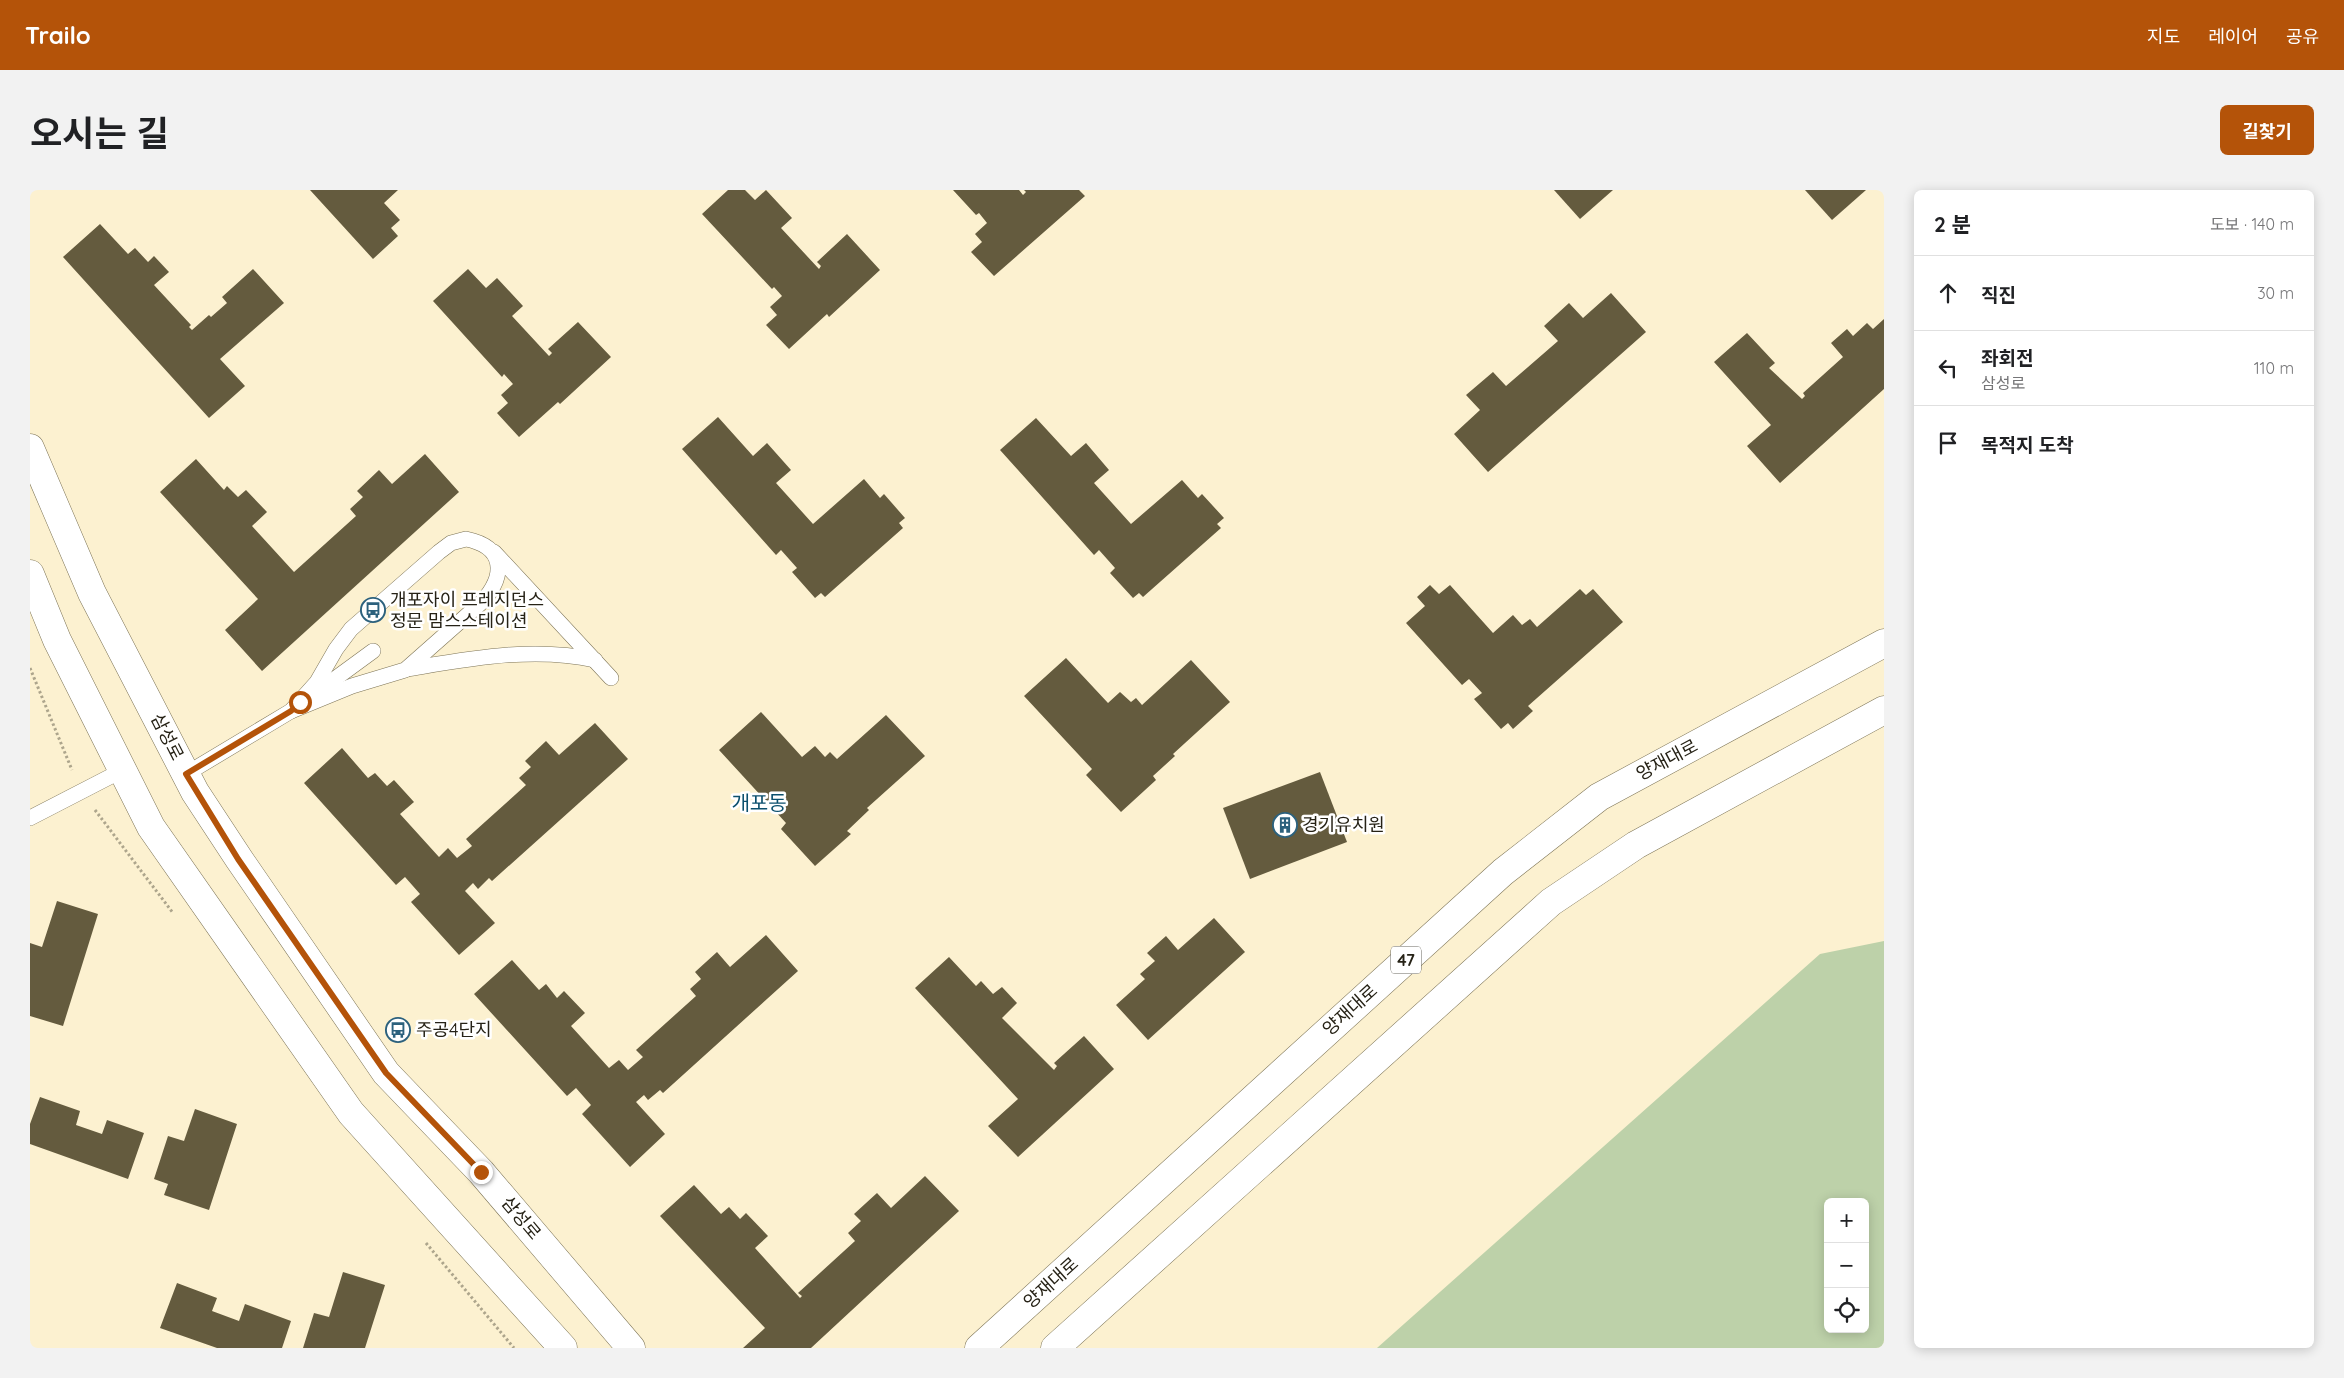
<!DOCTYPE html>
<html lang="ko">
<meta charset="utf-8">
<style>
:root{--surface:#fff;--page:#f2f2f2;--text:#202124;--muted:#757577;--line:#e0e0e0;--accent:#b45309}
body{margin:0;font-family:Quicksand,"Noto Sans KR",sans-serif;background:var(--page);color:var(--text)}
.controls{position:absolute;right:15px;bottom:15px;display:grid;overflow:hidden;border-radius:8px;box-shadow:0 2px 12px #0003}
.controls button{width:45px;height:45px;display:grid;place-items:center;padding:0;border:0;border-bottom:1px solid var(--line);background:var(--surface);color:var(--text);font:25px sans-serif}
.stop{position:absolute;width:15px;height:15px;margin:-11px;border:4px solid #b45309;border-radius:50%;background:#fff}
.stop.end{background:#b45309;border-color:#fff;box-shadow:0 1px 5px #0008}
.list{margin:0;padding:0;list-style:none}
h2{display:flex;justify-content:space-between;align-items:center;height:65px;margin:0;padding:0 20px;font-size:21px}
h2 small{font-size:16px;font-weight:400;color:var(--muted)}
.list li{display:grid;grid-template-columns:32px 1fr auto;gap:15px;align-items:center;box-sizing:border-box;height:75px;padding:0 20px;border-top:1px solid var(--line)}
.list b{display:block;font-size:19px;white-space:nowrap}
.list p{margin:0;font-size:16px;white-space:nowrap;color:var(--muted)}
.list em{font-size:16px;font-style:normal;color:var(--muted)}
.icon{flex:none;width:28px;height:28px;fill:none;stroke:currentColor;stroke-width:2;stroke-linecap:round;stroke-linejoin:round}
.map{position:relative;flex:none;width:1854px;height:1158px;overflow:hidden;border-radius:8px}
header{display:flex;align-items:center;gap:30px;box-sizing:border-box;height:70px;padding:0 25px;background:var(--accent);color:#fff}
header strong{font-size:24px}
nav{display:flex;gap:28px;margin-inline-start:auto;font-size:18px}
.intro{display:flex;align-items:center;justify-content:space-between;box-sizing:border-box;height:120px;padding:0 30px}
h1{margin:0;font-size:35px}
.button{padding:12px 22px;border-radius:8px;background:var(--accent);color:#fff;font-size:18px;font-weight:700}
main{display:flex;gap:30px;padding:0 30px}
aside{flex:1;background:var(--surface);border-radius:8px;box-shadow:0 2px 12px #0003}
.map>svg:first-child{display:block}
.green{fill:#bdd1a9;fill-rule:evenodd}
.building{fill:#645b3e}
.lines{fill:none;stroke-linecap:round;stroke-linejoin:round}
.lane-casing{stroke:#7d7456;stroke-width:16}
.secondary-casing{stroke:#7d7456;stroke-width:29}
.primary-casing{stroke:#7d7456;stroke-width:29}
.path{stroke:#ada58c;stroke-width:3;stroke-dasharray:2.5 2.5;stroke-linecap:butt}
.lane{stroke:#fff;stroke-width:15}
.secondary{stroke:#fff;stroke-width:28}
.primary{stroke:#fff;stroke-width:28}
.route{stroke:#b45309;stroke-width:6}
.labels{text-anchor:middle;stroke-width:5;stroke-linejoin:round;paint-order:stroke}
.shield{fill:#fff;stroke:#67645c;stroke-width:1}
.shield-label{font-size:16px;font-weight:bold;fill:#262216}
.poi-label{font-size:18px;fill:#262216;stroke:#fff;text-anchor:start}
.street-label{font-size:18px;fill:#262216;stroke:#fff}
.quarter-label{font-size:20px;fill:#0b4f6d;stroke:#fff}
</style>
<header>
<strong>Trailo</strong>
<nav><a>지도</a><a>레이어</a><a>공유</a></nav>
</header>
<div class="intro"><h1>오시는 길</h1><a class="button">길찾기</a></div>
<main>
<div class="map">
<svg width="1854" height="1158" viewBox="0 0 1854 1158">
<rect width="100%" height="100%" fill="#fcf1d0"/>
<path class="green" d="M1854,751V1158H1347L1790,764ZM1798,1012H1835V1139H1798Z"/>
<g class="building">
<path d="M280,0H368L354,13L370,30L361,38L368,46L343,69Z"/>
<path d="M698,0H715L725,10L736,0L762,28L751,38L789,79L791,76L787,72L817,44L850,80L799,127L797,124L759,159L736,135L747,125L740,117L752,106L744,97L742,99L672,24Z"/>
<path d="M923,0H989L993,5L996,2L994,0H1049L1055,6L964,86L941,62L952,52L945,44L957,33L949,23L946,25Z"/>
<path d="M1524,0H1583L1550,29Z"/>
<path d="M1775,0H1836L1802,30Z"/>
<path d="M70,34L98,64L105,58L118,72L124,66L139,82L124,95L161,135L159,137L162,140L179,125L181,127L197,113L192,107L223,79L254,113L190,169L215,196L179,228L33,67Z"/>
<path d="M438,79L456,98L467,88L493,116L482,126L519,166L522,163L518,159L548,132L581,167L530,214L528,212L489,247L467,223L478,213L471,205L483,194L474,184L472,187L403,111Z"/>
<path d="M1581,103L1616,142L1458,282L1424,244L1450,220L1436,205L1463,182L1476,196L1528,151L1514,136L1539,113L1553,128Z"/>
<path d="M1854,129V199L1750,293L1717,256L1741,235L1684,172L1717,143L1745,173L1739,178L1772,209L1775,206L1773,203L1813,167L1801,153L1817,139L1823,146L1837,133L1843,139Z"/>
<path d="M688,227L723,266L737,253L761,280L746,293L783,334L834,289L850,308L854,304L875,328L869,333L873,338L795,407L791,403L785,408L762,382L767,378L751,360L746,365L652,259Z"/>
<path d="M1006,228L1041,266L1056,253L1079,280L1064,293L1101,334L1152,290L1168,308L1172,304L1194,328L1187,334L1191,338L1113,407L1109,403L1103,408L1080,383L1085,378L1069,360L1064,365L970,260Z"/>
<path d="M395,264L429,302L232,481L195,440L228,409L130,302L166,269L194,300L197,296L208,307L216,300L237,322L222,336L264,382L326,326L320,319L333,307L327,301L349,280L362,294Z"/>
<path d="M1400,395L1409,404L1420,395L1463,443L1483,425L1492,435L1500,429L1507,437L1550,399L1556,405L1563,399L1593,432L1498,516L1503,521L1483,539L1478,533L1471,539L1444,509L1452,503L1439,489L1432,495L1376,433L1395,416L1387,407Z"/>
<path d="M1036,468L1078,513L1090,502L1101,512L1106,508L1112,515L1161,470L1200,512L1143,564L1145,566L1123,586L1126,590L1091,622L1056,585L1062,579L994,506Z"/>
<path d="M731,522L772,567L785,556L795,567L800,562L807,569L856,525L895,566L837,618L839,620L817,641L821,644L785,676L751,639L756,633L689,560Z"/>
<path d="M565,533L598,569L462,691L459,688L448,699L443,693L435,701L465,733L429,765L381,712L390,704L375,687L366,695L274,593L312,558L338,588L345,583L357,596L364,590L384,612L370,624L409,667L418,658L427,668L442,656L436,649L496,595L489,588L501,577L495,571L516,551L529,565Z"/>
<path d="M1290,582L1317,652L1220,689L1193,618Z"/>
<path d="M27,711L68,724L33,836L0,826V753L12,757Z"/>
<path d="M1184,728L1215,762L1118,850L1086,815L1115,789L1110,784L1125,771L1117,763L1136,746L1148,760Z"/>
<path d="M736,745L768,781L633,903L630,900L618,910L614,905L606,912L635,944L600,977L552,924L561,915L546,898L537,906L444,804L482,770L509,800L516,794L527,808L534,801L555,823L541,836L579,878L589,870L598,880L613,867L606,860L666,806L660,799L671,789L665,782L687,762L700,777Z"/>
<path d="M919,767L946,796L951,791L963,804L972,797L987,813L972,828L1024,880L1027,876L1024,873L1054,846L1084,879L988,967L958,936L988,909L885,798Z"/>
<path d="M10,907L50,921L46,935L72,944L77,930L114,943L98,989L0,954V934Z"/>
<path d="M165,919L207,934L179,1020L134,1005L138,994L124,989L138,946L154,951Z"/>
<path d="M895,986L929,1021L781,1158H713L735,1138L630,1026L664,995L691,1024L699,1017L710,1029L716,1023L738,1046L725,1058L770,1108L772,1106L768,1103L825,1051L818,1043L831,1031L824,1024L847,1003L861,1018Z"/>
<path d="M313,1082L355,1095L335,1158H273L284,1123L299,1127Z"/>
<path d="M147,1093L187,1108L182,1121L209,1131L215,1114L261,1131L252,1158H187L130,1138Z"/>
</g>
<g class="lines">
<defs>
<g id="lane">
<path d="M436,349C475,357 476,385 452,412L375,480L322,496L261,521L287,492L306,459L321,439L409,362L421,353Z"/>
<path d="M464,362L581,488"/>
<path d="M377,479C438,469 503,456 565,470"/>
<path d="M156,584L261,521L343,461"/>
<path d="M0,628L93,580"/>
</g>
<g id="secondary">
<path d="M0,258L62,403L165,602L209,669L356,883L451,982L601,1158"/>
<path d="M0,384L27,450L121,637L321,923L533,1158"/>
</g>
<g id="primary">
<path d="M949,1158L1473,682L1569,607L1854,453"/>
<path d="M1025,1158L1521,712L1606,655L1854,520"/>
</g>
</defs>
<use href="#lane" class="lane-casing"/>
<use href="#secondary" class="secondary-casing"/>
<use href="#primary" class="primary-casing"/>
<g class="path">
<path d="M0,478L42,580"/>
<path d="M65,620L143,723"/>
<path d="M396,1053L484,1158"/>
</g>
<use href="#lane" class="lane"/>
<use href="#secondary" class="secondary"/>
<use href="#primary" class="primary"/>
</g>
<g class="lines">
<path class="route" d="M270,512L261,521L156,584L208,669L356,883L451,982"/>
</g>
<defs>
<symbol id="bus-ring" viewBox="-11 -11 22 22"><circle r="9.5" fill="#fff" stroke="#2c617d" stroke-width="1.5"/><path d="M-5-6H5V4H4V6H2V4H-2V6H-4V4H-5ZM-3.5-4V0h7V-4ZM-3.5 1.2v1.5H-2V1.2ZM2 1.2v1.5H3.5V1.2Z" fill="#2c617d"/></symbol>
<symbol id="building-ring" viewBox="-11 -11 22 22"><circle r="9.5" fill="#fff" stroke="#2c617d" stroke-width="1.5"/><path d="M-4-6H4V6H1V3H-1V6H-4ZM-2.5-4.3h1.7v1.8h-1.7ZM.8-4.3h1.7v1.8H.8ZM-2.5-1h1.7V.8h-1.7ZM.8-1h1.7V.8H.8Z" fill="#2c617d"/></symbol>
</defs>
<g fill-rule="evenodd">
<use href="#bus-ring" x="329" y="406" width="28" height="28"/>
<use href="#building-ring" x="1241" y="621" width="28" height="28"/>
<use href="#bus-ring" x="354" y="826" width="28" height="28"/>
</g>
<g class="labels">
<rect class="shield" x="1361" y="756.5" width="30" height="27" rx="4"/>
<g class="shield-label">
<text x="1376" y="776">47</text>
</g>
<g class="poi-label">
<text x="360" y="416">개포자이 프레지던스<tspan x="360" dy="21">정문 맘스스테이션</tspan></text>
<text x="1272" y="641">경기유치원</text>
<text x="386" y="846">주공4단지</text>
</g>
<g class="street-label">
<text transform="translate(137 547) rotate(63)" y="6">삼성로</text>
<text transform="translate(1637 570) rotate(-28)" y="6">양재대로</text>
<text transform="translate(1320 820) rotate(-42)" y="6">양재대로</text>
<text transform="translate(491 1028) rotate(50)" y="6">삼성로</text>
<text transform="translate(1021 1093) rotate(-42)" y="6">양재대로</text>
</g>
<g class="quarter-label">
<text x="729" y="620">개포동</text>
</g>
</g>
</svg>
<div class="controls">
<button>+</button>
<button>−</button>
<button><svg class="icon" aria-label="locate" viewBox="0 0 24 24"><circle cx="12" cy="12" r="6"/><path d="M12 2v4M12 18v4M2 12h4M18 12h4"/></svg></button>
</div>
<div class="stop" style="left:270px;top:512px"></div>
<div class="stop end" style="left:451px;top:982px"></div>
</div>
<aside>
<h2>2 분<small>도보 · 140 m</small></h2>
<ul class="list">
<li><svg class="icon" aria-label="ahead" viewBox="0 0 24 24"><path d="M12 20V5M6 11l6-6 6 6"/></svg><div><b>직진</b></div><em>30 m</em></li>
<li><svg class="icon" aria-label="left" viewBox="0 0 24 24"><path d="M17 20v-9H6M10 6l-5 5 5 5"/></svg><div><b>좌회전</b><p>삼성로</p></div><em>110 m</em></li>
<li><svg class="icon" aria-label="arrive" viewBox="0 0 24 24"><path d="M6 21V4h12l-3 4 3 4H6"/></svg><div><b>목적지 도착</b></div></li>
</ul>
</aside>
</main>
